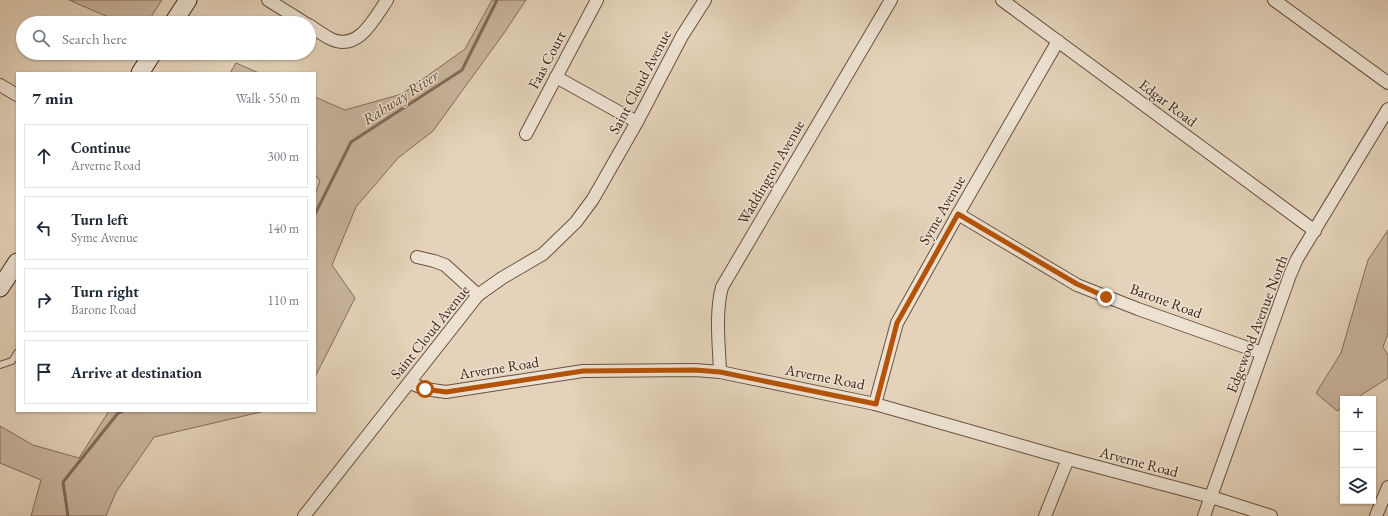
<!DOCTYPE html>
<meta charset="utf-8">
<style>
:root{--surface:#fff;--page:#f6f6f7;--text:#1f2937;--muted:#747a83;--line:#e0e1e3}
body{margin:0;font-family:"EB Garamond",serif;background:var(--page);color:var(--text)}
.controls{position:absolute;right:12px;bottom:12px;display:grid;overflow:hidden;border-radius:0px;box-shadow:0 1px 3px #0004}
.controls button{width:36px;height:36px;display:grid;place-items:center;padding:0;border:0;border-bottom:1px solid var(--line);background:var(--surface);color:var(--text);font:20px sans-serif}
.stop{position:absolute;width:12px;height:12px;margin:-9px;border:3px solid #b45309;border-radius:50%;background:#fff}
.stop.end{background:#b45309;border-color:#fff;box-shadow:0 1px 4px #0008}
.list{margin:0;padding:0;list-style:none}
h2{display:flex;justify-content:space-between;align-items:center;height:52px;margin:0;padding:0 16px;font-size:17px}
h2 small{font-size:13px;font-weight:400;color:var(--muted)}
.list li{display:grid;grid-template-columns:26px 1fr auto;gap:12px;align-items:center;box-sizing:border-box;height:64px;margin:0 8px 8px;padding:0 8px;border:1px solid var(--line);border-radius:0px}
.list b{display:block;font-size:15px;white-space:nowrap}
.list p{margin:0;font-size:13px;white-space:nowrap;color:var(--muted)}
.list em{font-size:13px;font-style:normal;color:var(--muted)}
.icon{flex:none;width:22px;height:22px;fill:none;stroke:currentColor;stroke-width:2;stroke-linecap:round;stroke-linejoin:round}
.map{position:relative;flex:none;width:1388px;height:516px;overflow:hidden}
.search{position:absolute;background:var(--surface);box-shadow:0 1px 3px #0004;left:16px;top:16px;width:300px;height:44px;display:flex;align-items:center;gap:10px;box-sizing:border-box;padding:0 14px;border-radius:22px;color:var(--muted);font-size:15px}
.panel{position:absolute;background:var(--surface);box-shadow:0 1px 3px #0004;left:16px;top:72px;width:300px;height:340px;border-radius:0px}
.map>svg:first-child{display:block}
.green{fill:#c8b59e;stroke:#846c5a}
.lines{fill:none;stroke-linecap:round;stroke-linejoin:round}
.stream{stroke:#826a57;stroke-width:3}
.lane-casing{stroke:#6a503f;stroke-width:8}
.street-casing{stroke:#6a503f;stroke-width:14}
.secondary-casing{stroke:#412416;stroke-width:19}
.lane{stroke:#ede2d2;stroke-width:6}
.street{stroke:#ede2d2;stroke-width:12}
.secondary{stroke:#ede2d2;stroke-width:17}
.route{stroke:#b45309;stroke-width:5}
.labels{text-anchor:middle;stroke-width:3;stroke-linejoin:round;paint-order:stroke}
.street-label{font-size:15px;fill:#412416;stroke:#ede2d2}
.water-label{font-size:16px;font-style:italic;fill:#614736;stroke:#ede2d2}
</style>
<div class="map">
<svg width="1388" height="516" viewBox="0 0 1388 516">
<rect width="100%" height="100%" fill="#e4d3ba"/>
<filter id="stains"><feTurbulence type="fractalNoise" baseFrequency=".005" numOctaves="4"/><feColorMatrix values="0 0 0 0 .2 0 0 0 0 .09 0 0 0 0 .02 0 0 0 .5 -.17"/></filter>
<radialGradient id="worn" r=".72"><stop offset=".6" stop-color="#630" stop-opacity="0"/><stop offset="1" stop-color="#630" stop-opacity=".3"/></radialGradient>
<g class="green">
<path d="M69,0H162L147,23H122Z"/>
<path d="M492,0H526L504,33L433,131L398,158L356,207L332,265L355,298L315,377V194L320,181L315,175V97L345,110L402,94L465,49Z"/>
<path d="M236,63L259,73H230Z"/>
<path d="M1388,230V333L1383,347L1388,355V378L1355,399H1343V407L1337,411L1316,393L1341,353L1368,260Z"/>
<path d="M109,411H265L154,437L116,492L106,516H31L41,480L0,463V426L33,445L79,458Z"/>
</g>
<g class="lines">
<g class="stream">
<path d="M315,214L351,142L462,70L497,0"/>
<path d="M68,516L63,482L118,413L123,411"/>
</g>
<defs>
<path id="lane" d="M0,365L12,361L17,353"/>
<g id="street">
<path d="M268,0L305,23"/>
<path d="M1002,0L1315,231"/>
<path d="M1274,0L1388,83"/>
<path d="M309,25C316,30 323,35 331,39C358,52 374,19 387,0"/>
<path d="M556,77L637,122"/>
<path d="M0,85L17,95"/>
<path d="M526,134L597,0"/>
<path d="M958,214L1077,285L1138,309L1262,353"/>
<path d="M417,257L434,261L445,265L478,295"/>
<path d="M720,372C719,344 715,314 722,287L891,0"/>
<path d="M410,383L425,389L446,392L583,371L695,370L720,372L875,404L1068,459L1211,497L1271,516"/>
<path d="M875,404L897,323L958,214L1058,41"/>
<path d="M304,516L478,295L502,278L543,254L576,222L593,199L637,122L682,36L705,0"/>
<path d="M1045,516L1068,459"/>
<path d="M1204,516L1290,275L1297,259L1388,109"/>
<path d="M1376,516L1388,487"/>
</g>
<g id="secondary">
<path d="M173,23L188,0"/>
<path d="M140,73L153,53"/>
<path d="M0,288L17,262"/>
</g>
</defs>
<use href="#lane" class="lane-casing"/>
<use href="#street" class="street-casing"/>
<use href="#secondary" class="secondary-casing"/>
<use href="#lane" class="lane"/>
<use href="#street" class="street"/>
<use href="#secondary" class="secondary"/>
</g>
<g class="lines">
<path class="route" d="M425,389L446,392L583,371L695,370L720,372L876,404L897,323L958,214L1077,284L1106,297"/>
</g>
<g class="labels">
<g class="street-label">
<text transform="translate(547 60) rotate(-62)" y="5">Faas Court</text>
<text transform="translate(640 82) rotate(-62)" y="5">Saint Cloud Avenue</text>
<text transform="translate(1168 103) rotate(37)" y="5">Edgar Road</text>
<text transform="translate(771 172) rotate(-60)" y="5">Waddington Avenue</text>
<text transform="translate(942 210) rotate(-60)" y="5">Syme Avenue</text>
<text transform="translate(1166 301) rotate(20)" y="5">Barone Road</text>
<text transform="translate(1257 324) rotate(-69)" y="5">Edgewood Avenue North</text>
<text transform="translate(430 332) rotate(-51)" y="5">Saint Cloud Avenue</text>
<text transform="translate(499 368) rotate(-9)" y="5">Arverne Road</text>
<text transform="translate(825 377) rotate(11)" y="5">Arverne Road</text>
<text transform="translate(1139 462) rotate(15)" y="5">Arverne Road</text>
</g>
<g class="water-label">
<text transform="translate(400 97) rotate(-33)" y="6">Rahway River</text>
</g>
</g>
<rect width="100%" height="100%" filter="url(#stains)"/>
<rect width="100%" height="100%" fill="url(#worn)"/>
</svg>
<div class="controls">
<button>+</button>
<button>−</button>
<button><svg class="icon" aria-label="layers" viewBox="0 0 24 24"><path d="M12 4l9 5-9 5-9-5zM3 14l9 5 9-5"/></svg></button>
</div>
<div class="stop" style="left:425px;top:389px"></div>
<div class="stop end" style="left:1106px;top:297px"></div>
<div class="search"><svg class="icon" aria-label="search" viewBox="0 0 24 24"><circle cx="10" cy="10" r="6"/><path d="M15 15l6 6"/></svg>Search here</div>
<section class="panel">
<h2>7 min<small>Walk · 550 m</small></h2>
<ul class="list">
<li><svg class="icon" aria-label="ahead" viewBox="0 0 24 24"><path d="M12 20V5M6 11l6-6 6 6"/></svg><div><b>Continue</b><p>Arverne Road</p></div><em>300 m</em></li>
<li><svg class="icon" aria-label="left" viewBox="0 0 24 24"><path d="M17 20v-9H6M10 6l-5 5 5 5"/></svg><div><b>Turn left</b><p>Syme Avenue</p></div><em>140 m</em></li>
<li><svg class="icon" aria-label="right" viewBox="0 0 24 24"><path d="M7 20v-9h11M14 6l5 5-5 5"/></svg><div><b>Turn right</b><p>Barone Road</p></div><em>110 m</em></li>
<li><svg class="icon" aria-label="arrive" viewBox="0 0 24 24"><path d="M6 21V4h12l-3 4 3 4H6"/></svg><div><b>Arrive at destination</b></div></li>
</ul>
</section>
</div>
